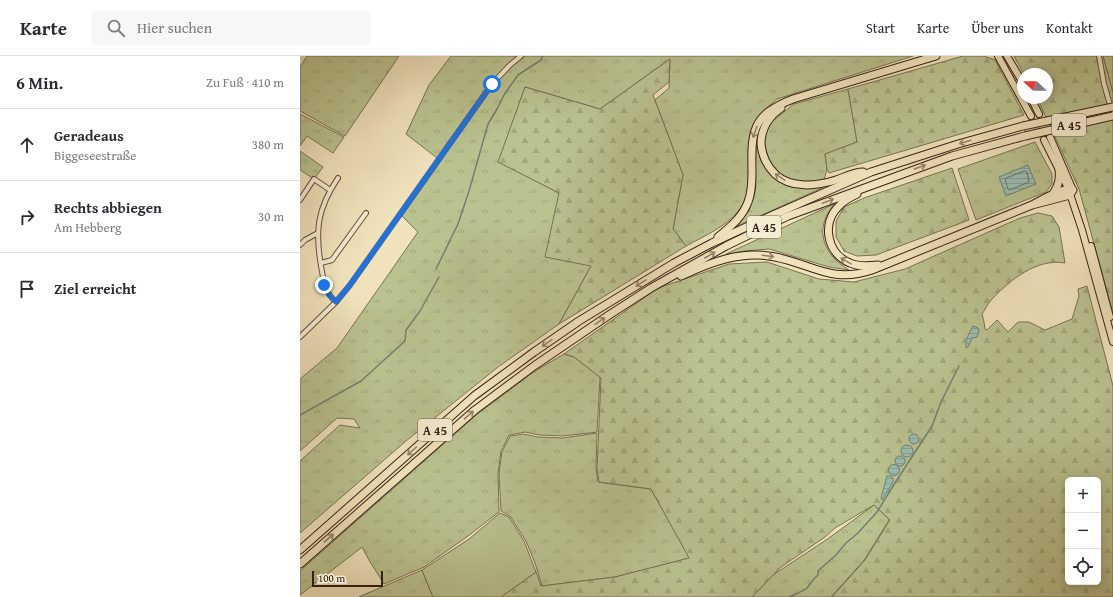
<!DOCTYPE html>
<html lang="de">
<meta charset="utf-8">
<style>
:root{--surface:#fff;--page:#f7f7f7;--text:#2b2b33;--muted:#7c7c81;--line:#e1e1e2}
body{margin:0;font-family:"Gentium Book Plus",serif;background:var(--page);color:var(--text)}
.controls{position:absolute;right:12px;bottom:12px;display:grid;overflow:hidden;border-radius:6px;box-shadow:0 2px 10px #0003}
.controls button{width:36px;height:36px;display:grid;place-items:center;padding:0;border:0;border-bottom:1px solid var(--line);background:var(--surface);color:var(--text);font:20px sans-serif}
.compass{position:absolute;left:717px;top:12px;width:36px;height:36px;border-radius:50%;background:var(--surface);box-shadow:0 2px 10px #0003;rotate:292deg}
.scale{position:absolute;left:12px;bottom:10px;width:71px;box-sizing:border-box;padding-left:4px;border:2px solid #382116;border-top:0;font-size:11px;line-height:14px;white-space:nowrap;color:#382116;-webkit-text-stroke:3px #f5edd3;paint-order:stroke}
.stop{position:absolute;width:12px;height:12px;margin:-9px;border:3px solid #1a73e8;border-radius:50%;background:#fff}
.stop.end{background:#1a73e8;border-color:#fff;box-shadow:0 1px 4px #0008}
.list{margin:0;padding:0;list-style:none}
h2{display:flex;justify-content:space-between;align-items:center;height:52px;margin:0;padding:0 16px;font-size:17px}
h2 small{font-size:13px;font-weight:400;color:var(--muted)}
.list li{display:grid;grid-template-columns:26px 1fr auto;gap:12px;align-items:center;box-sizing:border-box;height:72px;padding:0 16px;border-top:1px solid var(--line)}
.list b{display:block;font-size:15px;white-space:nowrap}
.list p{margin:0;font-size:13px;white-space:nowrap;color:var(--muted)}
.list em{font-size:13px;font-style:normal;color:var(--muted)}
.icon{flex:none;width:22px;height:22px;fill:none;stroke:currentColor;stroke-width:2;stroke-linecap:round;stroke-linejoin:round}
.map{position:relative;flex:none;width:813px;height:541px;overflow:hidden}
header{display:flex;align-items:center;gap:24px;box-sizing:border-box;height:56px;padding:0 20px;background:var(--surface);border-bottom:1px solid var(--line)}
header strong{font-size:19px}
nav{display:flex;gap:22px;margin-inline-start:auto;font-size:14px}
.search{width:280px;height:36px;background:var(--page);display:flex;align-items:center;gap:10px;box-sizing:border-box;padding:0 14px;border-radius:6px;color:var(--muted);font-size:15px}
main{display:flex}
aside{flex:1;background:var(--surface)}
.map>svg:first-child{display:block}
.grass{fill:url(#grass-tufts);stroke:#797253}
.forest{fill:url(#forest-firs);stroke:#797253;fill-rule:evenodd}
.pitch{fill:#bac390;stroke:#797253}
.water{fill:url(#water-rules);stroke:#737f74}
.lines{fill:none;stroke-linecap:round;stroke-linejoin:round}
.shore{stroke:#697064;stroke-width:1}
.stream{stroke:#737f74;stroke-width:1.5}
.primary-tunnel{stroke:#cbbc9b;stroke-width:6;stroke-dasharray:6 3;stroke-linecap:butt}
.minor-casing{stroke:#665240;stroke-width:6}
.primary-casing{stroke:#382116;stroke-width:8}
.motorway-casing{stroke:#382116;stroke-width:9}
.minor{stroke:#f5edd3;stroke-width:4}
.primary{stroke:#f0e3bc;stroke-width:6}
.motorway{stroke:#f0e3bc;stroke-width:7}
.motorway-bridge-casing{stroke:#382116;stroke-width:9;stroke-linecap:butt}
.motorway-bridge{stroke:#f0e3bc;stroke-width:7}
.oneway{stroke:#948269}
.route{stroke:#1a73e8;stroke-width:5}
.labels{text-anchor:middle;stroke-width:3;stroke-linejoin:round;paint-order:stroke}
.shield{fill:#f5edd3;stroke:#715e4f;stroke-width:1}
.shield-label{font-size:13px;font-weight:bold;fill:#382116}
</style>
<header>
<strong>Karte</strong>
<div class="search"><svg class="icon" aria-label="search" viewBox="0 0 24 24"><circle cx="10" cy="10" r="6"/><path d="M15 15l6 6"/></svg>Hier suchen</div>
<nav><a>Start</a><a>Karte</a><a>Über uns</a><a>Kontakt</a></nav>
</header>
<main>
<aside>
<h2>6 Min.<small>Zu Fuß · 410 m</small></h2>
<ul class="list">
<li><svg class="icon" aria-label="ahead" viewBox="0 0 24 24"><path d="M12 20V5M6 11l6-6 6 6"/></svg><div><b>Geradeaus</b><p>Biggeseestraße</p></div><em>380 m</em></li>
<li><svg class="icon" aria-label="right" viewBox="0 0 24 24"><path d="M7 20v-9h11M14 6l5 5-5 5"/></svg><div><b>Rechts abbiegen</b><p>Am Hebberg</p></div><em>30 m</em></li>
<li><svg class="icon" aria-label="arrive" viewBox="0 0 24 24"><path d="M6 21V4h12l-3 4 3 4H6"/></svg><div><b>Ziel erreicht</b></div></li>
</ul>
</aside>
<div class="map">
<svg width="813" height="541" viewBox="0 0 813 541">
<defs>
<pattern id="grass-tufts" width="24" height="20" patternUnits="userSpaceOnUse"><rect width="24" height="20" fill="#bac390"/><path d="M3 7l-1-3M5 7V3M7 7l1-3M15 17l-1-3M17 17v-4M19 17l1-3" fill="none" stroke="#a1a77b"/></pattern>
<pattern id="forest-firs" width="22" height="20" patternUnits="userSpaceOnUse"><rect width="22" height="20" fill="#bac390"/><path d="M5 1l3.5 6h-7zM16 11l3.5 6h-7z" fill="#a1a77b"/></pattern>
<pattern id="water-rules" width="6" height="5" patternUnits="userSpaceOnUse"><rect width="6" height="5" fill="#9abeb2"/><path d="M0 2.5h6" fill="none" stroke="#85a398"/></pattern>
</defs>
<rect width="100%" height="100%" fill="#f0e3bc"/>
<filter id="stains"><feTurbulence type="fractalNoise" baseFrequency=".005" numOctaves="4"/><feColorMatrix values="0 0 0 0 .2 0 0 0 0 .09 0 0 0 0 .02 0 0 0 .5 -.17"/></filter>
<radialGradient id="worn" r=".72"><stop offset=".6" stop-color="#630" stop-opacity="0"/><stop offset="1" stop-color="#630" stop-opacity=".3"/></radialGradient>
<g class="grass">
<path d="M7,0H99L45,80L0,55V11Z"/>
<path d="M151,0H217L190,27L137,102L106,78L129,29Z"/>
<path d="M225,0H613L477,43C469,50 461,56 456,65C441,93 458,129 439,154C426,171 404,180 386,190L373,173L383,119L355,44L369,32L370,3L300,53L225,31L199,106L259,137L291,210L259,268L198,311L106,385L0,477V405L40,369L60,372L54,363L37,362L0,395V323L37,292L118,176L102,160L194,29L212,10Z"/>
<path d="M803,0H813V37Z"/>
<path d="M548,33L557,86L525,98L527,113L522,132L433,172L449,155L455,134L456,90L460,75L494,48Z"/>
<path d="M0,58L44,81L33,97L7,80L0,90Z"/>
<path d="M735,86L752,118V128L746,136L676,164L658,113Z"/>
<path d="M0,95L23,111L14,123L0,114Z"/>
<path d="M534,148C521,165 518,181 532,200C536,205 543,210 549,214L529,211L469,193L445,195L426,198Z"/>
<path d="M264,298L274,301L300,321L297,376L263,380L239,379L225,376L209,379L201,395L198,417L199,456L168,480L124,511L84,528L69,504L62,491L0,539V515L176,359L235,315Z"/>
<path d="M297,377L296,412L298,426L351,433L390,502L315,521L242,530L235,507L226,485L210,460L201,455L199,417L202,396L210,380L224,378L238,381L263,382Z"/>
<path d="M574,449L589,463V464L565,503L531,541H452L473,519L529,482Z"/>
<path d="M122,514L133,541H59L61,540Z"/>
</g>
<g class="forest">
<path d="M663,0H684L695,4L724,59L529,117L527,113L525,98L557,86L548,33Z"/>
<path d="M714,0H803L813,37V257L779,133L737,42H747V18H724Z"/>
<path d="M370,3L369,26L353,39L383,119L373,173L386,190L259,268L291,210L245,201L259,137L198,106L225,31L300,53Z"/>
<path d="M652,112L669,164L576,199L557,200L544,195L536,181V165L544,151L564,142Z"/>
<path d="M738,157L752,160L759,171L765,207C737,202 710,224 692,243C687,248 686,253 682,258L684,266L685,273L687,274L697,264L708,276L718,266H729L745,274L772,263L779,240L778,233L787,230L813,330V541H532L565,504L590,464L574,449L535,472L525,481L481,511L452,541H201L236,516L241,530L315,521L389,502L351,433L299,426L297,413L301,322L274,301L264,298L358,232L429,208L467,206L519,223L554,226L605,213L720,162ZM768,424H798V526H768Z"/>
</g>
<path class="pitch" d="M200,457L209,461L224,485L236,516L201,541H133L122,514L169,483Z"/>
<g class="water">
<path d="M728,109L736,128L706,140L699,121Z"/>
<path d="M673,270L678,272L679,275L677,281L672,282L668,291L666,292C665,284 669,277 673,270Z"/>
<circle cx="614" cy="383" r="5"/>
<circle cx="607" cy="395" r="6"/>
<circle cx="600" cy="405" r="5"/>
<circle cx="594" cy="414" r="5.5"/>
<path d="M587,420H590L593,422V426L582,444L581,442Z"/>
</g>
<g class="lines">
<path class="shore" d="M725,115L727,116L729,126L710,134L708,133L705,123Z"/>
<g class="stream">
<path d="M136,213L158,168L169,135L188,68L197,53L204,39L218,19L241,4L243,0"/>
<path d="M0,359L61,325L105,285L106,274L120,255L139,221"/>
<path d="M489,541C495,538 502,536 507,532C511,527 513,523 518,519V515L536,499L546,487L558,477L577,456L595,427L632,370L641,346L659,310"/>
</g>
<path class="primary-tunnel" d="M731,60L744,84"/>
<defs>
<g id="minor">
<path d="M799,0L804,28L813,59"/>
<path d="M0,144L14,123L30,134"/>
<path d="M0,189L5,184L18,177"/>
<path d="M21,207L32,204L66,157"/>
<path d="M36,246C24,235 24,226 21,210C15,175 17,153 38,122"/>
<path d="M0,281L36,246L50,229L192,28L210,9L221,0"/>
</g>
<g id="primary">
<path d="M698,0L731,60"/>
<path d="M707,0L723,27"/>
<path d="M731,42L739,58"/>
<path d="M750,81L772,132"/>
<path d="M744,84L768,132L782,174L813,286"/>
<path d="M791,190L810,261"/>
</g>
<g id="motorway">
<path d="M481,52C469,60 461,73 461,88C462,99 467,110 475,118C491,133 517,130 536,124C545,121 554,116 563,116"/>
<path d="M557,138C551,141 544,144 539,150C521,167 527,198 550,207C559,211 569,210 578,209"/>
<path d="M753,138C759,129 760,123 759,112"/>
<path d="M418,181C430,171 442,162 448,146C452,136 452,126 452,116C451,75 452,59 493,43L636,0"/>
<path d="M381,220C411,206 442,194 475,201C512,208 531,228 572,214L732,149C742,144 762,131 773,134L770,139L732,149"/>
<path d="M0,494L174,340L234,296L279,265L374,207L412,187L457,166L571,116L658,88L723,70"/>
<path d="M0,508L175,354L234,310L309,259L351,232L426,190L488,160L652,100L725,80"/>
</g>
</defs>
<use href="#minor" class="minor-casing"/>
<use href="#primary" class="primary-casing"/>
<use href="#motorway" class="motorway-casing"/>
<use href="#minor" class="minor"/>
<use href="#primary" class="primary"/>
<use href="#motorway" class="motorway"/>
<defs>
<g id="motorway-bridge">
<path d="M723,70L813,51"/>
<path d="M725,80L813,60"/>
</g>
</defs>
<use href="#motorway-bridge" class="motorway-bridge-casing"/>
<use href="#motorway-bridge" class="motorway-bridge"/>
</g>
<defs><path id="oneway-shaft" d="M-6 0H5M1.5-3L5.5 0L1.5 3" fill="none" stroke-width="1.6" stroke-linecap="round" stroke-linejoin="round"/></defs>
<g class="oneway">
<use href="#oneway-shaft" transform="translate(455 76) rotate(109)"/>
<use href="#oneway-shaft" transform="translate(665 86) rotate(163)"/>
<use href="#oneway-shaft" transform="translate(620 111) rotate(-20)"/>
<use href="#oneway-shaft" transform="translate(480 121) rotate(-146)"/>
<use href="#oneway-shaft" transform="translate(528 145) rotate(-21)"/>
<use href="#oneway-shaft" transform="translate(410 199) rotate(-30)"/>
<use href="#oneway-shaft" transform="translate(468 200) rotate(7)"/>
<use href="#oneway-shaft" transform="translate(546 205) rotate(-151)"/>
<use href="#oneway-shaft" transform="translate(341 227) rotate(149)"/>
<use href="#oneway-shaft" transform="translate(300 265) rotate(-34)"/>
<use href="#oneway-shaft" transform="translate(247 287) rotate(146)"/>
<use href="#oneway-shaft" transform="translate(169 359) rotate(-41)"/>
<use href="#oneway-shaft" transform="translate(112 395) rotate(138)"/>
<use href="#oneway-shaft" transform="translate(29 482) rotate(-41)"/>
</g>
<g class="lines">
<path class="route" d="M24,229L29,239L36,246L50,229L192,28"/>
</g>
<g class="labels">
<g class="shield">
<rect x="752" y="58" width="34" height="22" rx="3"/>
<rect x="447" y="160" width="34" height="22" rx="3"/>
<rect x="118" y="363" width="34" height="22" rx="3"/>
</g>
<g class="shield-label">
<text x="769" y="74">A 45</text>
<text x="464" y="176">A 45</text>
<text x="135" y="379">A 45</text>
</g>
</g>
<rect width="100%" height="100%" filter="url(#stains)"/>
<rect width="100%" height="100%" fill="url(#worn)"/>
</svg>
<div class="controls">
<button>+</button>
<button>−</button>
<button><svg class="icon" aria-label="locate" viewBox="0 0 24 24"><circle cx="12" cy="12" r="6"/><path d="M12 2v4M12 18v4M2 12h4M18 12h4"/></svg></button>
</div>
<svg class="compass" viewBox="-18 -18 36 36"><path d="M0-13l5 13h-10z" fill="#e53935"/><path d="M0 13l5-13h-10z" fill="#7c7c81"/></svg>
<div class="scale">100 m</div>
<div class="stop" style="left:192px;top:28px"></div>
<div class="stop end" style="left:24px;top:229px"></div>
</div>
</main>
